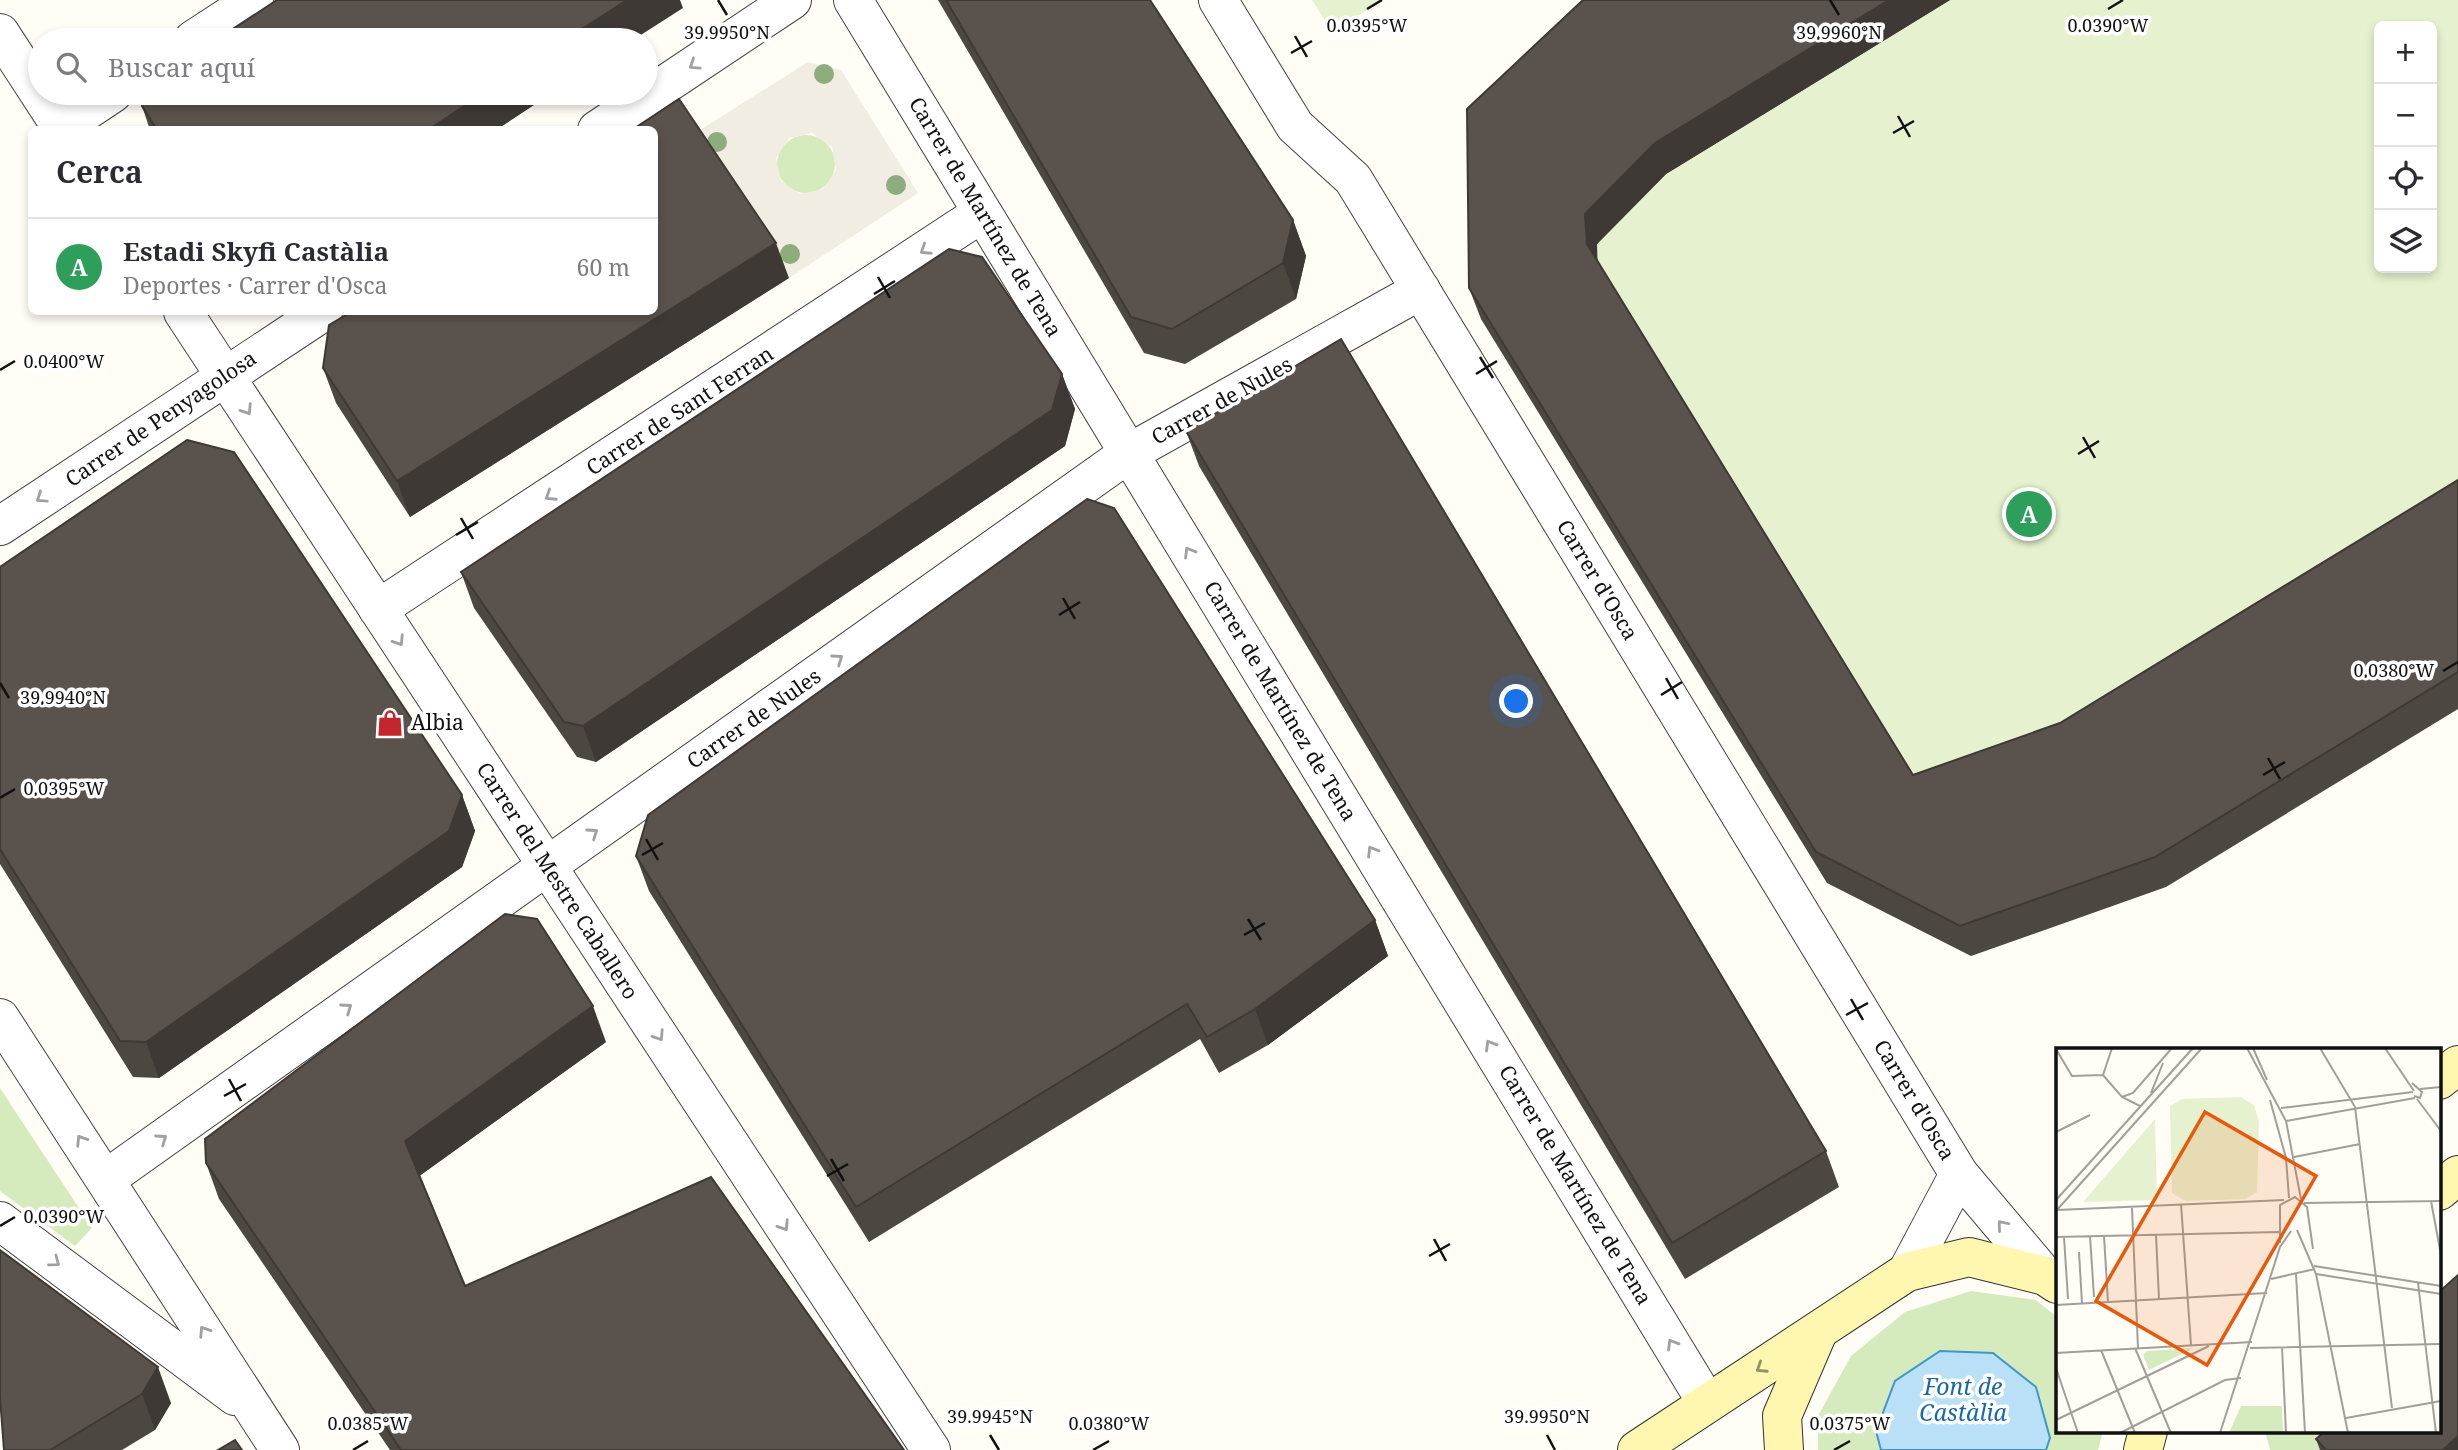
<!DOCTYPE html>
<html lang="es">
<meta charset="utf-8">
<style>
:root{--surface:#fff;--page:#f7f7f7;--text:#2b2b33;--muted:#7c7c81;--line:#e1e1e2;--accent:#db2777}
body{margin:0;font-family:"Noto Serif",serif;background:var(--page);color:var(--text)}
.controls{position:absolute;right:21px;top:21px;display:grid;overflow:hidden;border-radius:10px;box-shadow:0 4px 10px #0003}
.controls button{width:63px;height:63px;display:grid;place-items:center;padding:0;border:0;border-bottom:2px solid var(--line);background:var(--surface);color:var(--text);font:35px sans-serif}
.you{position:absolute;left:1517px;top:702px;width:24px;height:24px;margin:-18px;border:5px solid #fff;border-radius:50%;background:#1a73e8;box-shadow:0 0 0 10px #1a73e833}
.badge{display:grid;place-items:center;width:46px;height:46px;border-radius:50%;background:var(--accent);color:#fff;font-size:23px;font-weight:700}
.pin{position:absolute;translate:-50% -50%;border:4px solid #fff;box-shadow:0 2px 7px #0006}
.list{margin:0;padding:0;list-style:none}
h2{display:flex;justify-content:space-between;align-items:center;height:91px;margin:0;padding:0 28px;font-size:30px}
h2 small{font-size:23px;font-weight:400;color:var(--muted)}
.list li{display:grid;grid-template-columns:46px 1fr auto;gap:21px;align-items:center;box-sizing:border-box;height:98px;padding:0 28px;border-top:2px solid var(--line)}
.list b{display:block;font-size:26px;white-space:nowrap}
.list p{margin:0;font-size:23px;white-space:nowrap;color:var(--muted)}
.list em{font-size:23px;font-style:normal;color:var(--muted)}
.icon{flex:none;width:38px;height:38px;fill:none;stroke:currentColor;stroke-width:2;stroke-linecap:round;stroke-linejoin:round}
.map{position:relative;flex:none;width:2458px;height:1450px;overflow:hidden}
.search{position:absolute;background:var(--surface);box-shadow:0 4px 10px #0003;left:28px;top:28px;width:630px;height:77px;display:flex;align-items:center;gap:18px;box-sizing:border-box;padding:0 24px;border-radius:38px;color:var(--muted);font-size:26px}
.panel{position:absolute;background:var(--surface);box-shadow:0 4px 10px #0003;left:28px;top:126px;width:630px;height:189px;border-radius:10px}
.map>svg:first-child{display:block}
.green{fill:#d5ebbd}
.pitch{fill:#e6f2cf;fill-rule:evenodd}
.plaza{fill:#f1ede2;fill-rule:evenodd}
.water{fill:#b9e0f7;stroke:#3f96cf;stroke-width:2}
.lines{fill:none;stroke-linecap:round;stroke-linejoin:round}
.minor-casing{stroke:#444;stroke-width:40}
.tertiary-casing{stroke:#444;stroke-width:40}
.secondary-casing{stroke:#333;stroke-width:40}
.minor{stroke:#fff;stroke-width:38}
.tertiary{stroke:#fff;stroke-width:38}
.secondary{stroke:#fff6b0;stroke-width:38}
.tree{fill:#8dad7f}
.wall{fill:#4d4742}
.shaded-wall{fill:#3f3936}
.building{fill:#5a524d;stroke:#3f3936;stroke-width:2}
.oneway{stroke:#a0a0a0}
.oneway2{stroke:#948f68}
.ticks{fill:none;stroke:#111;stroke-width:2.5}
.labels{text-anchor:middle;stroke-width:7;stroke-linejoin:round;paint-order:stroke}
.street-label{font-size:21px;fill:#111;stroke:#fff}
.poi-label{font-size:21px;fill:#111;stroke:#fff;text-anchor:start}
.water-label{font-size:23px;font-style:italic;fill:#1768a6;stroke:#fff}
.inset-road{fill:none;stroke:#a09f9a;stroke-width:2}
.view{fill:#e8590c;fill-opacity:0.15;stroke:#e8590c;stroke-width:3.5}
.inset-edge{fill:none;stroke:#111;stroke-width:3.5}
.ticks-label{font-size:18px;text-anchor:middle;fill:#111;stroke:#fff;stroke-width:7;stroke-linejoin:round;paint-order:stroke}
</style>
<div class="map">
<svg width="2458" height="1450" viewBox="0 0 2458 1450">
<rect width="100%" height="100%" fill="#fffdf5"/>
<g class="green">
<circle cx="806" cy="164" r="29"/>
<path d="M0,1088L92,1228L75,1246L0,1191Z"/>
<path d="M1971,1291L2036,1300L2057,1317V1431H2103L2098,1450H2046L2050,1438L1876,1431L1881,1450H1818V1416L1851,1356L1905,1312Z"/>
<path d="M2271,1431H2354L2346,1450H2270L2266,1435Z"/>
</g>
<g class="pitch">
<path d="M1312,0H1383L1332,32Z"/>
<path d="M1639,0H2458V709L2166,887L1971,956L1827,883L1481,319ZM2379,26H2432V268H2379Z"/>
</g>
<path class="plaza" d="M808,62L841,70L918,193L789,278L692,135ZM812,133L832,147L836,170L823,189L800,194L781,181L776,158L789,138Z"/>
<path class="water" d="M1940,1351L1993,1353L2036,1387L2050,1438L2046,1450H1881L1876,1431L1895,1381Z"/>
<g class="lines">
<defs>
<g id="minor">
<path d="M853,0L1707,1403"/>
<path d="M0,33L63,130"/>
<path d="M193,40L254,0"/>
<path d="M62,127L113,93"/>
<path d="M597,130L792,0"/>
<path d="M183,312L931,1450"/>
<path d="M0,526L323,312"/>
<path d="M378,609L982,213"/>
<path d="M0,1018L280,1450"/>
<path d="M106,1179L1129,453L1421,290"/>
<path d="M0,1221L235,1396"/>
</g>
<g id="tertiary">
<path d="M1218,0L1295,126L1353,179L1959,1174L2045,1276"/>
<path d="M1907,1272L1959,1174"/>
</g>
<g id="secondary">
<path d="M2439,1080L2458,1065"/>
<path d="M2439,1191L2458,1175"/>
<path d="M1637,1450L1907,1272L1969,1257L2045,1276L2057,1284"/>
<path d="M1784,1450L1782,1416L1818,1332"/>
<path d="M2143,1450L2148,1431"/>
</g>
</defs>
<use href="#minor" class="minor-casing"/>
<use href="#tertiary" class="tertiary-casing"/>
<use href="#secondary" class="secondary-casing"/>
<use href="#minor" class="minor"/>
<use href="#tertiary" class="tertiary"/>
<use href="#secondary" class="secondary"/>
</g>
<g class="tree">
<circle cx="824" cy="74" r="10"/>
<circle cx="717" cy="142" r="10"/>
<circle cx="896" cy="185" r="10"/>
<circle cx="790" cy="254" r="10"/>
</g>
<g class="wall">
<path d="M938,0H1150L1293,220L1306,256L1296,299L1185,364L1144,353Z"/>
<path d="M1583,0H1950L1666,174L1597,244V262L1913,775L2060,723L2458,480V709L2166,887L1971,956L1827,883L1481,319L1469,288Z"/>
<path d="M552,93L496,130H150L142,106Z"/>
<path d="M789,278L410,517L336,403L323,368Z"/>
<path d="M1062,374L1075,409L1065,446L596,762L577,757L474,608L461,572Z"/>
<path d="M1186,431L1826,1151L1839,1187L1685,1279L1199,466Z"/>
<path d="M0,567L462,795L475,831L462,867L159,1078L133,1077L0,864Z"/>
<path d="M636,856L1375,920L1388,956L1268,1045L1219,1073L1200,1039L869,1242L649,891Z"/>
<path d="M606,1042L419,1176L465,1286L904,1450H390L219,1199L206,1163Z"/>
<path d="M0,1250L171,1403L155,1430L122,1450H4Z"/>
<path d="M2439,1431L2458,1450H2320L2316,1439Z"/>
</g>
<g class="shaded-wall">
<path d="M627,0H680L683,8L633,40H565Z"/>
<path d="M1889,0H1950L1666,174L1597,244L1598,275L1587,244L1585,214L1655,143Z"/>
<path d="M484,93H552L496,130H428Z"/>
<path d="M1293,220L1306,256L1296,299L1283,263Z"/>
<path d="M776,243L789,278L410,517L397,481Z"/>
<path d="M1062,374L1075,409L1065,446L596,762L583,726Z"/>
<path d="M462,795L475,831L462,867L159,1078L146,1042Z"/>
<path d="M1375,920L1388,956L1268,1045L1255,1009Z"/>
<path d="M593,1006L606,1042L418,1177L405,1141Z"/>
<path d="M158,1367L171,1403L155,1430L142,1394Z"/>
<path d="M2458,1436V1450H2443Z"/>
</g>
<g class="building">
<path d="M277,0H627L565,40H216Z"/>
<path d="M946,0H1150L1293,220L1283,263L1172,329L1131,317Z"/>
<path d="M1583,0H1889L1655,143L1585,214L1587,244L1913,775L2060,723L2458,480V672L2155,857L1960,926L1816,852L1469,288L1467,109Z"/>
<path d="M146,93H484L428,130H157L142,106Z"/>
<path d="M679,99L776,243L397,481L323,368L329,325L351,312H654V130H632Z"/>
<path d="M949,249L982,257L1062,374L1052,410L583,726L564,722L461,572Z"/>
<path d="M1341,339L1826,1151L1672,1243L1186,431Z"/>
<path d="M187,440L234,452L462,795L449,831L146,1042L120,1041L0,849V567Z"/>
<path d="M1087,499L1114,508L1375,920L1255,1009L1207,1037L1187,1004L856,1207L636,856L648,815Z"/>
<path d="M505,914L537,919L593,1006L405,1141L465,1286L711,1177L904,1450H401L206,1163L205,1139Z"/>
<path d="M0,1250L158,1367L142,1394L50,1450H4L0,1397Z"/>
<path d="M2458,1275V1436L2443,1450H2326L2316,1439L2325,1431H2439V1292Z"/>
<path d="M235,1440L242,1450H218Z"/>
</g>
<defs><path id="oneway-chevron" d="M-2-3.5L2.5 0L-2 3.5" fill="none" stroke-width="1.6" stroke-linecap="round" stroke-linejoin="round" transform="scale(1.75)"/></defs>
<g class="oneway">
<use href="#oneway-chevron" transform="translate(694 65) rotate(146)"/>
<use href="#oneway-chevron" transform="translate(925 250) rotate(147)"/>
<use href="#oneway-chevron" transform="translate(247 410) rotate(57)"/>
<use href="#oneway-chevron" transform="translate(550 496) rotate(147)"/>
<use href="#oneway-chevron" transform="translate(41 498) rotate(146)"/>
<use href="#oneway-chevron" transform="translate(1189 552) rotate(-121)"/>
<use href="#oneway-chevron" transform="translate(399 641) rotate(57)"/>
<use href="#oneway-chevron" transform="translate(838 659) rotate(-35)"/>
<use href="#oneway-chevron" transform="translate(593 833) rotate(-35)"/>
<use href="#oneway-chevron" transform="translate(1372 851) rotate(-121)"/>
<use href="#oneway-chevron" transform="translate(347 1008) rotate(-35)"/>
<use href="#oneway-chevron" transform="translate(659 1036) rotate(57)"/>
<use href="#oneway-chevron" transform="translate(1490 1045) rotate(-121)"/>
<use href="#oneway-chevron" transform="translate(162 1139) rotate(-35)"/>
<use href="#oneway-chevron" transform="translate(81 1140) rotate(-123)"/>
<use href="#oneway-chevron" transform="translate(2002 1225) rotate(-130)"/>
<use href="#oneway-chevron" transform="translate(784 1226) rotate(57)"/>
<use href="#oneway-chevron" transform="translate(55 1262) rotate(37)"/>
<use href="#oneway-chevron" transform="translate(204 1331) rotate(-123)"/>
<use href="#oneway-chevron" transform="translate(1672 1344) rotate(-121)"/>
</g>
<use class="oneway2" href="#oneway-chevron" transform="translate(1761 1368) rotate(147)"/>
<path class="ticks" d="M718,0L727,15M1830,0L1839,15M1367,9L1382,0M2108,9L2123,0M1295,36L1307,57M1291,53L1312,41M1898,116L1910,137M1893,133L1914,121M878,277L890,298M874,294L895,281M1480,357L1493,378M0,370L15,361M1476,374L1497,361M2083,437L2095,458M2078,454L2099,441M461,518L473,539M456,535L478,522M1063,598L1075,619M1059,615L1080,602M2443,671L2458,662M1666,678L1678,699M0,683L9,698M1661,695L1682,682M2268,758L2280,779M2263,775L2285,762M0,798L15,789M646,839L658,860M642,855L663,843M1248,919L1261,940M1244,935L1265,923M1851,999L1863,1020M1846,1015L1868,1003M229,1079L241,1101M224,1096L246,1084M831,1159L844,1181M827,1176L848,1164M0,1226L15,1217M1434,1239L1446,1261M1429,1256L1450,1244M990,1435L999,1450M1547,1435L1555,1450M353,1450L368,1441M1093,1450L1109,1441M1834,1450L1850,1441"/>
<defs>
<symbol id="shop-bare" viewBox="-9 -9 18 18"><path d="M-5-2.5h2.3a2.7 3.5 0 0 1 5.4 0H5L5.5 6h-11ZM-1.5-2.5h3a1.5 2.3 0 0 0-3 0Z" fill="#c4262e" stroke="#fff" stroke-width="2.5" paint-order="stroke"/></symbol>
</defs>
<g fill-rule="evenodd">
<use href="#shop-bare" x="371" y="704" width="38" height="38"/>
</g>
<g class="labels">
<g class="street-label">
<text transform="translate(985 217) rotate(59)" y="7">Carrer de Martínez de Tena</text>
<text transform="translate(1222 401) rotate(-29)" y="7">Carrer de Nules</text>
<text transform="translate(680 411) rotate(-33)" y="7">Carrer de Sant Ferran</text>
<text transform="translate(161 419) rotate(-34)" y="7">Carrer de Penyagolosa</text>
<text transform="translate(1597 580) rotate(59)" y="7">Carrer d'Osca</text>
<text transform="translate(1280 701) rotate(59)" y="7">Carrer de Martínez de Tena</text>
<text transform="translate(754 719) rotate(-35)" y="7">Carrer de Nules</text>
<text transform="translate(557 881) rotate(57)" y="7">Carrer del Mestre Caballero</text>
<text transform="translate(1914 1100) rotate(59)" y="7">Carrer d'Osca</text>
<text transform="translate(1575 1185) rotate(59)" y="7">Carrer de Martínez de Tena</text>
</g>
<g class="poi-label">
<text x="411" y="730">Albia</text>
</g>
<g class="water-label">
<text x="1963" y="1395">Font de<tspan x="1963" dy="26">Castàlia</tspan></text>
</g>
</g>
<g transform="translate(2056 1048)">
<rect width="385" height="385" fill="#fffdf5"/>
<path d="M138,300L93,322L87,307L91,303ZM185,358H226L227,385H173Z" fill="#d5ebbd"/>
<path d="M185,49L198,57L203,74L201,144L189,151L130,153L116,145L114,58L126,51ZM99,71L101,152L27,154Z" fill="#e6f2cf"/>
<path class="inset-road" d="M191,0L230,73L245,151M197,0L211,32M264,0L299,59L336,360M329,0L358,43M0,1L16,28L47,27L66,49L84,58M47,27L56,0M356,35L366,44L364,50L358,48M364,41L385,39M95,45L107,15M66,49L77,45L116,0M361,51L385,83M214,52L230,110L233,150M225,60L357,44M230,73L359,50M0,84L34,67M238,109L304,96M0,152L137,0M375,153L385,207M248,155L385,153M125,156L135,297M76,160L82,300M1,162L228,152M0,163L146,0M241,182L260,226L292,385M100,187L103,251M34,188L38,249M48,188L52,254M0,189L223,184M8,189L12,251M224,195V157L239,149L251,159L257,201M23,204L26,255M258,218L385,238M240,226L249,385M260,226L385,246M215,231L259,221M362,235L380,385M0,257L211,245M226,299L230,385M79,300L115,385M194,300L385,296M45,302L79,385M0,305L196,294M0,320L22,385M290,370L385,353M0,372L153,298M64,385L169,332L185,330M164,385L224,199L235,183"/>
<path class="view" d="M149,64L260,128L151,317L40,253Z"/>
<rect width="385" height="385" class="inset-edge"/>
</g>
<g class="ticks-label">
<text x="1367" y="32">0.0395°W</text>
<text x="2108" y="32">0.0390°W</text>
<text x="727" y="39">39.9950°N</text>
<text x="1839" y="39">39.9960°N</text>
<text x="64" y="368">0.0400°W</text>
<text x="2394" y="677">0.0380°W</text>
<text x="63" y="704">39.9940°N</text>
<text x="64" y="795">0.0395°W</text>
<text x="64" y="1223">0.0390°W</text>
<text x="990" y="1423">39.9945°N</text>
<text x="1547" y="1423">39.9950°N</text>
<text x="368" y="1430">0.0385°W</text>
<text x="1109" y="1430">0.0380°W</text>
<text x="1850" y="1430">0.0375°W</text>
</g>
</svg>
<div class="controls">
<button>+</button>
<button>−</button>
<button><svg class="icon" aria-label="locate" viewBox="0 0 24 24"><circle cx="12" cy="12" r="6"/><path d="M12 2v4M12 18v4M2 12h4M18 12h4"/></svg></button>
<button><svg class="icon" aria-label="layers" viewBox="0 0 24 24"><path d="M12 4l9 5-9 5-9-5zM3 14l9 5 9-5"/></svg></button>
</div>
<div class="you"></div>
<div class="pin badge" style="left:2029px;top:514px;background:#2e9e5b">A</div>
<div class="search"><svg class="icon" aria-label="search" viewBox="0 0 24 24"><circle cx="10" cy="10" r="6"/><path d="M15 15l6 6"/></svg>Buscar aquí</div>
<section class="panel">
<h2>Cerca<small></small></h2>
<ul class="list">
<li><span class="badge" style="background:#2e9e5b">A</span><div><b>Estadi Skyfi Castàlia</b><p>Deportes · Carrer d'Osca</p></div><em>60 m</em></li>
</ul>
</section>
</div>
